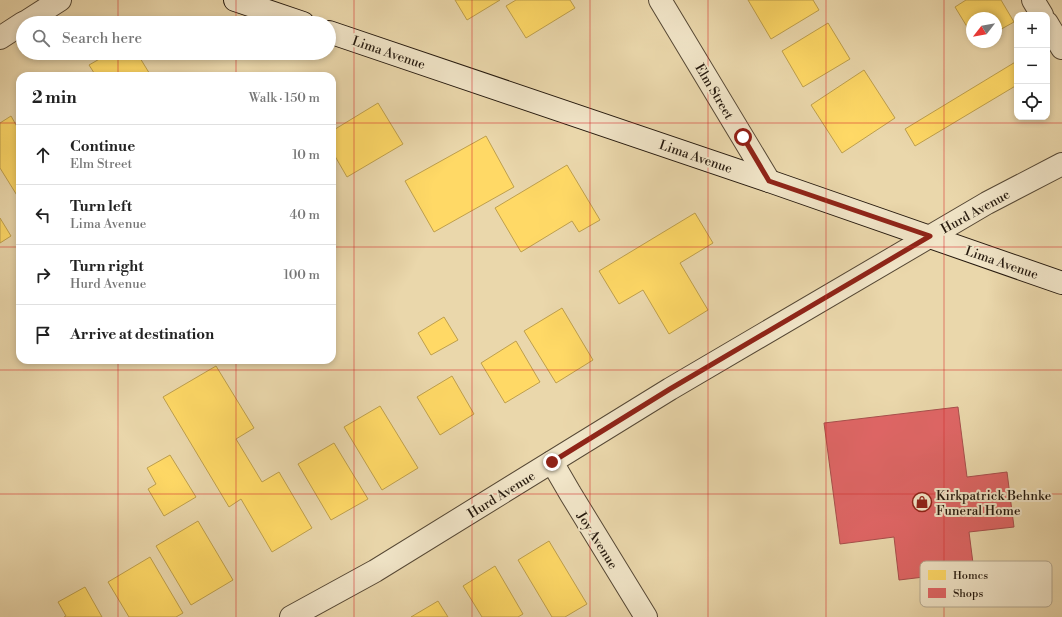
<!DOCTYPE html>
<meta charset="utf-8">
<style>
:root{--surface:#fff;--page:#f2f2f2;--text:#222;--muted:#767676;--line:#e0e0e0}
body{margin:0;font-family:"Libre Bodoni",serif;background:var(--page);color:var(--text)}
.controls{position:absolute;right:12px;top:12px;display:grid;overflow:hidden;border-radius:8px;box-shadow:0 2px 6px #0003}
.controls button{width:36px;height:36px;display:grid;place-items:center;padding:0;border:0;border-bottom:1px solid var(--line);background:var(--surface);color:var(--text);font:20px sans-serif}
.compass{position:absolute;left:966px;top:12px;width:36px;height:36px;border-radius:50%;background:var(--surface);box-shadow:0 2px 6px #0003;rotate:239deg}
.stop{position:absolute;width:12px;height:12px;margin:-9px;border:3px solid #8f2418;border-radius:50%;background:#fff}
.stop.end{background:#8f2418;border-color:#fff;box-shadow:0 1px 4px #0008}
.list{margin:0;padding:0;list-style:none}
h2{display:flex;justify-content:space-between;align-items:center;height:52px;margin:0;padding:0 16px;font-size:17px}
h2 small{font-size:13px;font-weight:400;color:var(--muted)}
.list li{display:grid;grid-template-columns:26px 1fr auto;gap:12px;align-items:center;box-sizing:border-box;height:60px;padding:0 16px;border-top:1px solid var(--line)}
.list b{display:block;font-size:15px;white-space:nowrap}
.list p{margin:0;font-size:13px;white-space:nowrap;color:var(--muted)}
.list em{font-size:13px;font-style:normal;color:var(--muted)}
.icon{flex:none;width:22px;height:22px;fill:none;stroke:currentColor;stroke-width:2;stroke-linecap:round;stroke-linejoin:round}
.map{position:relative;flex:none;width:1062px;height:617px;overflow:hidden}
.search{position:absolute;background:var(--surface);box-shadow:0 2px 6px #0003;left:16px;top:16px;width:320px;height:44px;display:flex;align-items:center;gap:10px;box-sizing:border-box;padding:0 14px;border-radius:22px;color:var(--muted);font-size:15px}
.panel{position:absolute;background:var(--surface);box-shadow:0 2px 6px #0003;left:16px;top:72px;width:320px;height:292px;border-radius:12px}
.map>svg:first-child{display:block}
.homes{fill:#ffd966;stroke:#be9f4c}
.shops{fill:#e06666;stroke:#a84f4c}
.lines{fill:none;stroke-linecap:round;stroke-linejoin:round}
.minor-casing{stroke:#564835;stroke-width:24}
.secondary-casing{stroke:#25190e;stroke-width:24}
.minor{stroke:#f1e5c8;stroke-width:22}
.secondary{stroke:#f1e5c8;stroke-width:22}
.route{stroke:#8f2418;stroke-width:5}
.grid{fill:none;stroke:#d62828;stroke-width:1;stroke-opacity:0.55}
.labels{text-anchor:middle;stroke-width:4;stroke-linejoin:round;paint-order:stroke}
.street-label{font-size:13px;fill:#25190e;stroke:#f1e5c8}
.poi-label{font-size:13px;fill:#25190e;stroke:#f1e5c8;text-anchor:start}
.key{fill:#f1e5c8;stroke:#b4a890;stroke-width:1}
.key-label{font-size:11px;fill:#25190e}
</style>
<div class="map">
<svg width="1062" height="617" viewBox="0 0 1062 617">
<rect width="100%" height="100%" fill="#ead7ab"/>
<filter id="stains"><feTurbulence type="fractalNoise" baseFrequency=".005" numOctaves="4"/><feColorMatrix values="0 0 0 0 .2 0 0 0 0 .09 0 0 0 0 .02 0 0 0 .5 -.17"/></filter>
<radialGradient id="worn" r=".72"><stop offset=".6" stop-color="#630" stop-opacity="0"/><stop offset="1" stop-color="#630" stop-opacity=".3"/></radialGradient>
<g class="homes">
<path d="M455,0H500L467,20Z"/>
<path d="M516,0H570L575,8L526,38L506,6Z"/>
<path d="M748,0H813L819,10L771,39Z"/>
<path d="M966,0H1001L1014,22L996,32V18H972V35L955,7Z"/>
<path d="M828,23L850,59L803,87L782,51Z"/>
<path d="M110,53H137L151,76H96L89,65Z"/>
<path d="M1017,61V85L915,146L905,129Z"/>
<path d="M864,70L895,118L842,153L811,105Z"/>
<path d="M378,103L403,144L347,177L332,151V131Z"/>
<path d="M11,116L20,132V196L18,197L0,168V123Z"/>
<path d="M486,136L514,187L434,232L405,181Z"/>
<path d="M567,165L600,220L579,232L572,221L521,252L495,208Z"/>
<path d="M695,213L713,243L680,263L708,310L669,334L643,290L619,304L599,271Z"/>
<path d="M0,218L11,236L0,243Z"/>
<path d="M562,308L593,360L556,383L524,331Z"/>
<path d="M444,317L458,340L431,355L418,333Z"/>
<path d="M516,341L540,382L505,403L481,363Z"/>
<path d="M216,366L254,428L236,439L262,482L279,472L312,528L272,552L241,499L229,507L163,397Z"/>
<path d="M452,376L474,414L440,435L417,397Z"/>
<path d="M380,406L418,468L382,490L344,427Z"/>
<path d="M334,443L368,499L331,520L298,464Z"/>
<path d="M170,455L196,497L164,516L148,489L156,484L147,468Z"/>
<path d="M198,521L233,580L191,605L156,546Z"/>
<path d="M549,541L587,604L565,617H552L518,560Z"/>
<path d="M150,557L183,613L176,617H129L108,582Z"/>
<path d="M495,566L523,614L518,617H482L463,586Z"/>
<path d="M85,587L102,617H64L66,616L58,602Z"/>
<path d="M438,601L448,617H411Z"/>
</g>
<path class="shops" d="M958,407L967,477L1007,472L1014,527L969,532L974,571L899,580L894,537L840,544L824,423Z"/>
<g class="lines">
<defs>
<g id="minor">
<path d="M660,0L769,181"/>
<path d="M1033,0L1042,15"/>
<path d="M24,23L60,0"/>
<path d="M1047,23L1062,48"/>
<path d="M0,38L23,23"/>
<path d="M552,462L570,493L646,617"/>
<path d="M291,617L375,571L670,389L987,203L1062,164"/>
</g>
<g id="secondary">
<path d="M235,0L303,23"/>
<path d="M329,32L769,181L1062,283"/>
</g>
</defs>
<use href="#minor" class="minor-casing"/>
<use href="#secondary" class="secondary-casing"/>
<use href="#minor" class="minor"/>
<use href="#secondary" class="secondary"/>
</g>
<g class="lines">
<path class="route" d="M552,462L670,389L930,236L769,181L743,137"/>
</g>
<path class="grid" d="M118,0V23M236,0V23M354,0V617M472,0V617M590,0V617M708,0V617M826,0V617M944,0V617M118,53V76M236,53V76M0,123H20M332,123H1062M0,247H20M332,247H1062M118,360V617M236,360V617M0,370H1062M0,494H1062"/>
<defs>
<symbol id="shop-ring" viewBox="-11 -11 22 22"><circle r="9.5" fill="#f1e5c8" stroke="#8f2418" stroke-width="1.5"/><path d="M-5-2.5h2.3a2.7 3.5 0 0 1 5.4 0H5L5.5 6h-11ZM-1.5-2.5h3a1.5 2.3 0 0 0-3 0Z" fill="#8f2418"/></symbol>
</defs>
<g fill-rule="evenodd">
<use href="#shop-ring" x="911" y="491" width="22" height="22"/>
</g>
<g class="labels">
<g class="street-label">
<text transform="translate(389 52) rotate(19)" y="5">Lima Avenue</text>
<text transform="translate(715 91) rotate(59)" y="5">Elm Street</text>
<text transform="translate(696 156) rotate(19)" y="5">Lima Avenue</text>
<text transform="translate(975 211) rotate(-29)" y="5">Hurd Avenue</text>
<text transform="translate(1002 262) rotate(19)" y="5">Lima Avenue</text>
<text transform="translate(501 494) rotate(-32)" y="5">Hurd Avenue</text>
<text transform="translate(598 540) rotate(58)" y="5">Joy Avenue</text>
</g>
<g class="poi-label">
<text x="936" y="500">Kirkpatrick Behnke<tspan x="936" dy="15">Funeral Home</tspan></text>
</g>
</g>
<rect x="920" y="561" width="132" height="46" rx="6" class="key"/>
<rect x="928" y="570" width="18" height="10" fill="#ffd966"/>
<rect x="928" y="588" width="18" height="10" fill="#e06666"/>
<g class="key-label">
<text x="953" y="579">Homes</text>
<text x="953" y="597">Shops</text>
</g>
<rect width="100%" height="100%" filter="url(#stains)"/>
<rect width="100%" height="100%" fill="url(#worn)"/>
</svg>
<div class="controls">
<button>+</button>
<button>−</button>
<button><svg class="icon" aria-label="locate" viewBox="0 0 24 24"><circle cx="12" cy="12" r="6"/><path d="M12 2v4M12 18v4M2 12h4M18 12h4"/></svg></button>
</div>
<svg class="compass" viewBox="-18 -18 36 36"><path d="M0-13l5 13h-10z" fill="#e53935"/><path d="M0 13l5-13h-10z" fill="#767676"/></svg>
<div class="stop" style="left:743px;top:137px"></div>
<div class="stop end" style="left:552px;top:462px"></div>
<div class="search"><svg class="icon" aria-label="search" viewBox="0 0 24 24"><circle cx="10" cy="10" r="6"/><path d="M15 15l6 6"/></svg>Search here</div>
<section class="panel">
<h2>2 min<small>Walk · 150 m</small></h2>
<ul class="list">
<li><svg class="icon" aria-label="ahead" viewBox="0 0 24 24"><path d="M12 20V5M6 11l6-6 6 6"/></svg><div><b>Continue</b><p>Elm Street</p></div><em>10 m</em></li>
<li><svg class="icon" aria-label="left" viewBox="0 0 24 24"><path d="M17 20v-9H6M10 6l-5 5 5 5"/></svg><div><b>Turn left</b><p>Lima Avenue</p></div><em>40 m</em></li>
<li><svg class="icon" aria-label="right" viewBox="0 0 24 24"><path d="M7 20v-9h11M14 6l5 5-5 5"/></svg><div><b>Turn right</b><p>Hurd Avenue</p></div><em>100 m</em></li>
<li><svg class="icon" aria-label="arrive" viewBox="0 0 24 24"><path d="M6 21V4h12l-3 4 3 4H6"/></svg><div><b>Arrive at destination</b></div></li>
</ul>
</section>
</div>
